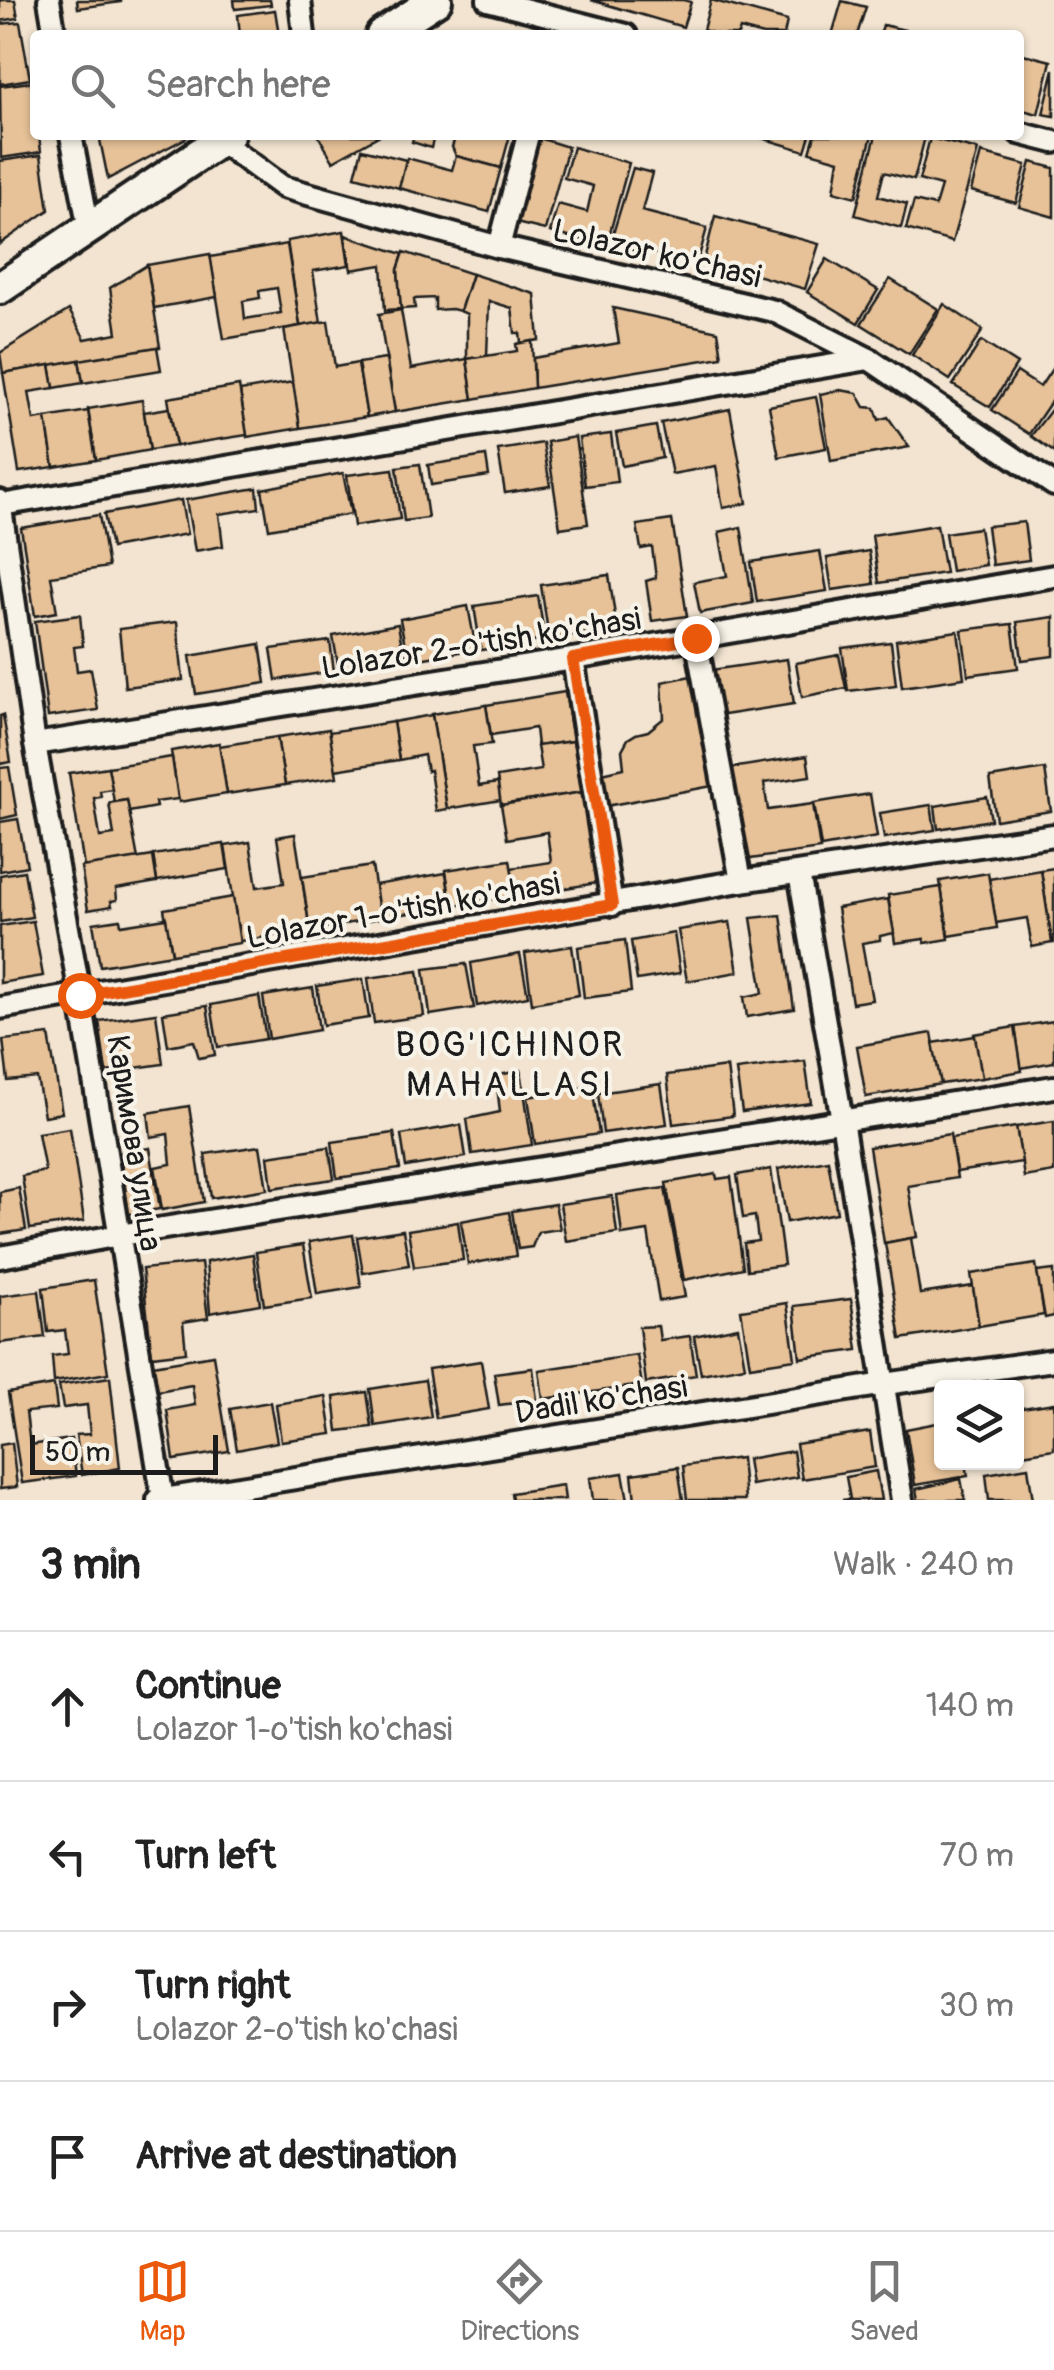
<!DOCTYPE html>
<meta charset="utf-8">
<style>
:root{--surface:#fff;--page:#f2f2f2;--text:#222;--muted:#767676;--line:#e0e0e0;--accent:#ea580c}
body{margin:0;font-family:Pangolin,sans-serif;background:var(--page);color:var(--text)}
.controls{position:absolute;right:30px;bottom:30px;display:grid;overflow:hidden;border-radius:10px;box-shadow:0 2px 8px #0004}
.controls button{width:90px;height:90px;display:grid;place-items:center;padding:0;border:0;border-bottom:2px solid var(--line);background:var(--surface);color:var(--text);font:50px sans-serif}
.scale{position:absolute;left:30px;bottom:25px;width:188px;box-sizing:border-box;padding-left:10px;border:5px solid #1c1c1c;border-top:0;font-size:28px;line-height:35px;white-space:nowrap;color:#1c1c1c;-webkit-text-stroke:8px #f7f3e8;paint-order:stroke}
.stop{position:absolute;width:30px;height:30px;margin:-22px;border:8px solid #ea580c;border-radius:50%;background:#fff}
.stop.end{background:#ea580c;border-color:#fff;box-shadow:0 2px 10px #0008}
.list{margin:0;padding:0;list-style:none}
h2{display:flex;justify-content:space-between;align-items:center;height:130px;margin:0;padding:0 40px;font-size:42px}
h2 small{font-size:32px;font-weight:400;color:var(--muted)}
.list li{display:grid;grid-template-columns:65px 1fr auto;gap:30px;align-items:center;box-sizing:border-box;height:150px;padding:0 40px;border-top:2px solid var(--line)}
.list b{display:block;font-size:38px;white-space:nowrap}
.list p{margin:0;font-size:32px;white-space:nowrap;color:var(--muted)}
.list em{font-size:32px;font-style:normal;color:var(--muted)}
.icon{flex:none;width:55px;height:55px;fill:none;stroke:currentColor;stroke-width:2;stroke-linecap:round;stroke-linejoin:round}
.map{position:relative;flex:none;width:1054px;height:1500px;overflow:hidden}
.search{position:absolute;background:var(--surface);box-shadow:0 2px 8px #0004;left:30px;right:30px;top:30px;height:110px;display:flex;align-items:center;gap:25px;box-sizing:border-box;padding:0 35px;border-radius:10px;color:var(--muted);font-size:38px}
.sheet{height:730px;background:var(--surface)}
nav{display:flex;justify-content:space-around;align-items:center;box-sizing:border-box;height:140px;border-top:2px solid var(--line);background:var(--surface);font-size:28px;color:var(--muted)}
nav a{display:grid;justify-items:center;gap:5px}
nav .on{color:var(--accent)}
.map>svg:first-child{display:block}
.building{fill:#e7c298;stroke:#1c1c1c;stroke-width:2.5;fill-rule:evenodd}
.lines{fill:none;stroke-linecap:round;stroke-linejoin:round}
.street-casing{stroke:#1c1c1c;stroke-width:28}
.secondary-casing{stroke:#1c1c1c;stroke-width:38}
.street{stroke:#f7f3e8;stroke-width:20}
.secondary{stroke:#f7f3e8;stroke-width:30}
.route{stroke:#ea580c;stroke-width:12}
.labels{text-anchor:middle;stroke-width:8;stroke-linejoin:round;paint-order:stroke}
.street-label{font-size:32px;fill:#1c1c1c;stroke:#f7f3e8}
.neighbourhood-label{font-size:35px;letter-spacing:2.5px;fill:#1c1c1c;stroke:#f7f3e8}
</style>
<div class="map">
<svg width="1054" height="1500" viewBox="0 0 1054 1500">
<rect width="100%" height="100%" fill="#f2e4d0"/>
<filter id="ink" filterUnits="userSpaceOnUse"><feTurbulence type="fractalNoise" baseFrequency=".01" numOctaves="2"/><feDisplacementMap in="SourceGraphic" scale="20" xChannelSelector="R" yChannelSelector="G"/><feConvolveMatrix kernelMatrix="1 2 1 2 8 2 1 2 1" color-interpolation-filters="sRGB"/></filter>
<g filter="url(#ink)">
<g class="building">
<path d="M0,0H15L18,18L0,21Z"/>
<path d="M77,0H121V2L78,8Z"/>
<path d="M234,0H270L271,5L235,9Z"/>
<path d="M591,0H683L691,2L683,27Z"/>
<path d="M711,0L787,21L784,35H763L740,29L738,35H720L703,30Z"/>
<path d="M842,1L866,7L857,35H832Z"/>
<path d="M275,10L279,35H240L238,15Z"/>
<path d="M20,22L30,79L0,84V24Z"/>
<path d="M883,25L927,35H880Z"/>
<path d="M1019,53L1051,61L1038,114L1019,109Z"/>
<path d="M1054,69V116L1043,114Z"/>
<path d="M31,82L35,110V135H39L41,152L1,158L0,86Z"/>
<path d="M99,135H185L186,138L108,179Z"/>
<path d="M318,135H380L333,161Z"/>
<path d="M414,135H434L431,148L412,142Z"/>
<path d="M456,135H510L501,168L456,156L452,147Z"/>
<path d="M759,135H810L805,151L758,137Z"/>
<path d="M815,135H872L856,197L834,191L839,160L810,152Z"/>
<path d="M876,135H916L925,137L914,180L884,172L878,196L907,204L901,228L855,215Z"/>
<path d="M539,138L568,147L545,230L516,223Z"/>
<path d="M930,138L978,150L952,242L906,229L914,201L935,206L941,186L919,180Z"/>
<path d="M573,147L629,163L606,247L550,232L558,204L587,212L593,186L564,178Z"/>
<path d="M362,149L406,160L399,188L355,176Z"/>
<path d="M981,153L1026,165L1016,203L971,191Z"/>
<path d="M41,155L49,210L0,244V161Z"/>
<path d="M456,156L501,168L489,212L399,188L407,158L452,170Z"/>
<path d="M1031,162L1054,168V217L1019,207Z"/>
<path d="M633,168L652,173L642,211L707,228L698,260L609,247Z"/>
<path d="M715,216L819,244L805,289L704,260Z"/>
<path d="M344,231L349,265L313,271L321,323L300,326L287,241Z"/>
<path d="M345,235L403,254L398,270L401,309L385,310L382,265L351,270Z"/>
<path d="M287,244L300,326L224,339L210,257ZM277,288L281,313L245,319L243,301L260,298L259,291Z"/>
<path d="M404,252L472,274L460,311L452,309L435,310V298L414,299L415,308L401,309L398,270Z"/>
<path d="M210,254L217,297L154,308L147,265Z"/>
<path d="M827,259L878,290L858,323L807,292Z"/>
<path d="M147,265L160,347L3,373L0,353L69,310L85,339L117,333L110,288Z"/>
<path d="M472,274L535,294L539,340L521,343L520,333H515L512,308L489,301L487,356L467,359V314L460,311Z"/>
<path d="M890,279L938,309L909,354L861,324Z"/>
<path d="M944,304L983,330L950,380L912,355Z"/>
<path d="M613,308L718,331L722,357L534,388L533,358L619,343Z"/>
<path d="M401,310L411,369L467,359L473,399L395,412L379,314Z"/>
<path d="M328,321L335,367L358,363L367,417L300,428L284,329Z"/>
<path d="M532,341L534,388L473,399L467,359L517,351L516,344Z"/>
<path d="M981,341L1017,364L990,407L953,385Z"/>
<path d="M157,347L161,370L83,383L79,360Z"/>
<path d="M386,359L395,412L367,417L358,363Z"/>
<path d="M79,360L83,383L54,388L50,365Z"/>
<path d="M50,365L54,388L29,392L34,420L46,418L54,467L19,472L3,373Z"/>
<path d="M1054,366V397L1029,434L992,410L1017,372L1040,387Z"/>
<path d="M293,382L300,428L247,437L240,391Z"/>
<path d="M239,386L247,435L176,446L168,398Z"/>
<path d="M840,390L857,393L865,407L875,408L879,420L888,417L909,447L831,461L820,394Z"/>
<path d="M816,397L826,448L779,457L769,406Z"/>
<path d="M142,400L150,450L96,460L88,409Z"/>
<path d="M1054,406V452L1031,436Z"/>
<path d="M169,408L176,446L150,450L144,412Z"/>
<path d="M730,409L747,503L723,508L716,466L672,474L661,423Z"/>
<path d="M88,411L96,460L54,467L46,418Z"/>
<path d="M656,426L662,458L622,466L616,433Z"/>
<path d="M611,434L617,482L585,486L579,438Z"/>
<path d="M575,437L588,524L560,528L547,442Z"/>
<path d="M543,443L550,486L505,493L498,450Z"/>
<path d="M486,456L489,476L431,485L428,465Z"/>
<path d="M420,464L428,518L404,521L397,467Z"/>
<path d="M393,469L400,519L354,526L347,475Z"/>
<path d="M343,473L351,514L269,529L262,489Z"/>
<path d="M257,488L259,508L219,514L223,546L195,551L186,500Z"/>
<path d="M181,500L187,534L111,548L104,514Z"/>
<path d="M99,515L108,567L51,576L57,612L35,616L21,528Z"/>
<path d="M672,520L687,616L652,621L646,581L656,578L652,547L641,549L637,525Z"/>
<path d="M1024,522L1029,560L992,565L987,526Z"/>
<path d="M937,525L945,573L879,583L872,535Z"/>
<path d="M741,527L753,603L700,613L694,582L727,576L719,532Z"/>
<path d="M979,528L985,565L951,571L945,533Z"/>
<path d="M820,551L827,591L757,602L751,562Z"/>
<path d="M869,551L874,584L832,590L827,558Z"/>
<path d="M609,575L617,629L549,639L541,585Z"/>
<path d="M538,596L545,640L481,650L474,606Z"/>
<path d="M468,606L476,649L408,661L400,619Z"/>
<path d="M80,615L83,646L74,647L77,671L91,669L98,710L48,717L35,621Z"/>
<path d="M1054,617V656L1022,660L1017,622Z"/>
<path d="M177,622L183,680L125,687L119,629Z"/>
<path d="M398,624L404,659L339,671L333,636Z"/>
<path d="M1012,624L1018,668L968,675L962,630Z"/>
<path d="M958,631L964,678L902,687L896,640Z"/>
<path d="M330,641L334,671L276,680L271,649Z"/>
<path d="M891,642L896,685L848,691L842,648Z"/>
<path d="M260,644L266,683L196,694L190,656Z"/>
<path d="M839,655L846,688L802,697L796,663Z"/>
<path d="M787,659L794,704L717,716L711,670Z"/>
<path d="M691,676L712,786L606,806L598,774L624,768L622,750L628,739L636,734L648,731L664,718L662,682Z"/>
<path d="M565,692L573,741L537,746L535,728L491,735L486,705Z"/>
<path d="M486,705L492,744L473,746L479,786L498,783L501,800L447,809L432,714Z"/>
<path d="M3,715L11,762L0,764V716Z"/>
<path d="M432,715L447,809L436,811L430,770L427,771L424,755L399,760L393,722Z"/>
<path d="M393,722L399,760L335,770L329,732Z"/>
<path d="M329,729L337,777L285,785L277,737Z"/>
<path d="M277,737L285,785L227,794L219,746Z"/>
<path d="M573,741L583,792L501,805L497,777L541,770L537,746Z"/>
<path d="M219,743L227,794L179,802L171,751Z"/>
<path d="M807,756L810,776L764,783L768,810L813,804L820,849L743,860L731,768Z"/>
<path d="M172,757L178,799L155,802L156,807L129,812L127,800L114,802L108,767Z"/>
<path d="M9,767L17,815L0,819V768Z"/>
<path d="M108,767L112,789L100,791L101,797L94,798L100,837L114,835L109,803L127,800L138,859L84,867L69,773Z"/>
<path d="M1045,769L1051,811L996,820L990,778Z"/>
<path d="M583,792L597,883L516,896L511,868L551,862L547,832L507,839L501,805Z"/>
<path d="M870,794L877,837L821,847L814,803Z"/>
<path d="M987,797L991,820L938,829L935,806Z"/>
<path d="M931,805L935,830L884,838L880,813Z"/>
<path d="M18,819L27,866L0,871V822Z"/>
<path d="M295,834L310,930L240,941L225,846L250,842L257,887L284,883L277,837Z"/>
<path d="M224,844L228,869L157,881L153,855Z"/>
<path d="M153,856L157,882L116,889L117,900L111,901L112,906L88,910L81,867Z"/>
<path d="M510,860L516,896L451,906L446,870Z"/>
<path d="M372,866L380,918L310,930L302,877Z"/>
<path d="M1054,868V943H1052L1041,870Z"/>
<path d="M1041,870L1052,943L1032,947L1027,918L996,923L989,879Z"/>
<path d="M24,871L32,917L0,922V875Z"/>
<path d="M446,873L451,906L380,918L375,885Z"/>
<path d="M988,873L997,928L949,936L940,881Z"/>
<path d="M941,887L949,939L925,943L924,939L895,943L888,895Z"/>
<path d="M233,897L240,943L172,954L164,909Z"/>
<path d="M888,899L894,933L880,936V940L862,943L872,1000L852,1003L837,908Z"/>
<path d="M781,915L794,1009L747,1017L744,997L763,993L751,918Z"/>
<path d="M166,918L172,954L100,966L93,923L120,919L121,925Z"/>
<path d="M33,921L43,976L0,983V926Z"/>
<path d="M730,922L738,972L687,981L678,930Z"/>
<path d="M674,933L680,973L637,980L631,941Z"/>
<path d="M625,940L631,992L584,998L578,947Z"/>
<path d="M572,946L579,995L532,1003L525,953Z"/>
<path d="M520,954L528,996L477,1006L471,963Z"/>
<path d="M466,964L474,1008L430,1015L424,969Z"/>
<path d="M418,971L424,1016L374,1023L368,978Z"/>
<path d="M363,979L369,1018L323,1025L317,986Z"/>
<path d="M313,988L319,1030L269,1039L263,996Z"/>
<path d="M259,996L266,1039L218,1047L211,1005Z"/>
<path d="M207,1006L215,1055L199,1058L194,1041L168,1046L163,1013Z"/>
<path d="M156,1013L163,1064L106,1072L99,1021Z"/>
<path d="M1054,1021V1062L1021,1068L1015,1027Z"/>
<path d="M1015,1027L1022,1071L982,1078L974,1034Z"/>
<path d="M932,1033L941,1084L866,1097L857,1046Z"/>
<path d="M49,1035L62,1113L44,1116L37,1078L8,1081L3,1040Z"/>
<path d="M975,1036L982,1078L941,1084L933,1043Z"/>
<path d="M805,1061L811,1103L742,1112L736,1070Z"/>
<path d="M727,1067L733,1116L673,1124L667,1075Z"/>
<path d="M521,1070L532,1145L472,1154L467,1119L500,1112L496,1076Z"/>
<path d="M661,1084L667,1124L603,1133L598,1093Z"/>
<path d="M592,1086L599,1134L535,1144L528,1097Z"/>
<path d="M189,1106L204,1202L162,1210L155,1167L171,1164L168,1134L151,1137L148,1113Z"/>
<path d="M1054,1121V1172L1024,1177L1016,1127Z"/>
<path d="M461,1125L466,1157L406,1167L401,1135Z"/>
<path d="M1016,1127L1022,1162L956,1172L951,1138Z"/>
<path d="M70,1128L84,1221L30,1229L22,1176L45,1171L38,1133Z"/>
<path d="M394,1133L400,1169L337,1178L332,1142Z"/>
<path d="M950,1134L957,1178L908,1186L917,1237L884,1243L869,1147Z"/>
<path d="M260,1146L267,1189L211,1198L205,1154Z"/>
<path d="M329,1147L334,1179L272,1188L268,1156Z"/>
<path d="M150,1148L160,1209L129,1214L120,1153Z"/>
<path d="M828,1160L837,1213L787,1222L778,1169Z"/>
<path d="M771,1169L784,1265L747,1270L744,1243L758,1241L755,1216L743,1218L737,1175Z"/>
<path d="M716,1174L717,1179L731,1177L743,1268L684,1280L666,1183Z"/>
<path d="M19,1188L26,1230L0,1234V1192Z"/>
<path d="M665,1188L685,1297L659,1301L648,1231L622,1235L617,1195Z"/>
<path d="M612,1196L617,1233L566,1241L560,1204Z"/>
<path d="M555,1204L560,1229L538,1232L532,1247L518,1249L512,1211Z"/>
<path d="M509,1212L516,1256L468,1264L461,1221Z"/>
<path d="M458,1222L463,1260L414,1267L408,1230Z"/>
<path d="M403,1230L409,1265L363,1273L357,1237Z"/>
<path d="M353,1235L361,1287L317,1294L309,1242Z"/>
<path d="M911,1238L920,1294L973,1286L979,1326L901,1339L885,1243Z"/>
<path d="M303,1245L312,1298L264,1305L256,1252Z"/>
<path d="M253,1254L260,1304L210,1313L206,1262Z"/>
<path d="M201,1263L208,1318L183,1322L186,1352L152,1356L142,1269Z"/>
<path d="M1036,1264L1044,1315L979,1326L971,1274Z"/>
<path d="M1054,1270V1316L1045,1318L1037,1272Z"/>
<path d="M94,1280L108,1373L54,1382L52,1356L68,1354L65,1330L48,1332L43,1288Z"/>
<path d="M39,1291L45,1337L0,1343V1296Z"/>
<path d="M851,1299L858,1350L800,1358L794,1306Z"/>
<path d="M787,1303L795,1359L750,1366L741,1310Z"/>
<path d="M658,1326L660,1340L690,1336L696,1375L646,1383L639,1327Z"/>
<path d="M738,1327L745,1366L701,1374L694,1336Z"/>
<path d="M213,1355L229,1451L174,1460L167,1410L195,1405L192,1385L158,1391L153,1365Z"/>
<path d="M637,1355L642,1385L543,1399L539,1370Z"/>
<path d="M481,1361L489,1409L436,1418L428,1369Z"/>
<path d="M533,1368L537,1400L499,1405L494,1373Z"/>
<path d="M110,1377L120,1468L82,1475L76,1435L90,1434L87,1405L63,1408L59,1385Z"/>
<path d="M425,1380L431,1417L375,1426L370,1389Z"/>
<path d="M54,1385L57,1409L26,1412L30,1445L71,1439L76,1476L22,1483L8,1393Z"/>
<path d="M367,1392L372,1427L338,1431L334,1397Z"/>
<path d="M326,1396L332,1434L281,1441L276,1404Z"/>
<path d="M270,1402L277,1442L237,1450L230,1409Z"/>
<path d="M1054,1403V1449L1022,1454L1016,1409Z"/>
<path d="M942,1422V1462H966L968,1476L915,1485L906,1429Z"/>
<path d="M870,1432L875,1467L802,1479L796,1444Z"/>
<path d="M12,1443L17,1487L0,1489V1445Z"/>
<path d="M793,1451L797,1477L751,1485L747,1459Z"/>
<path d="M741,1458L745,1500H687L683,1466Z"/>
<path d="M678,1467L683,1500H635L632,1474Z"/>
<path d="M1028,1467L1033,1500H989L986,1474Z"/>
<path d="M876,1471L881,1500H842L850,1499L846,1477Z"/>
<path d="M623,1473L628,1500H593L590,1478Z"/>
<path d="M961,1479L965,1500H918L916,1489Z"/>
<path d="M563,1485L565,1500H512L511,1493Z"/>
</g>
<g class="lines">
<defs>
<g id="street">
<path d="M49,0L55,35"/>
<path d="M300,0L304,35"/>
<path d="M488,0L626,35"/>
<path d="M1019,133L1054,142"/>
<path d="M71,135L89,229"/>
<path d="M220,141L283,187L499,247L774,311L869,359L1054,485"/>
<path d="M499,247L528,135"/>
<path d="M0,501L35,744L80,995L163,1499"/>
<path d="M1,505L869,359"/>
<path d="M696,638L741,881"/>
<path d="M573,659L612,905"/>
<path d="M35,744L573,659L1054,576"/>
<path d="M799,873L842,1120L902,1500"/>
<path d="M0,1008L741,881L1054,835"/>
<path d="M0,1257L120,1235L1054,1087"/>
<path d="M158,1500L885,1384L1054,1360"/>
</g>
<g id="secondary">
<path d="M382,35L436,0"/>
<path d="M0,288L228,135"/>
</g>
</defs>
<use href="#street" class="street-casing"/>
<use href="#secondary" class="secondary-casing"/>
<use href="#street" class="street"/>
<use href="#secondary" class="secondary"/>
</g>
</g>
<g class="lines" filter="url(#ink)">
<path class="route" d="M80,995L612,905L573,659L696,638"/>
</g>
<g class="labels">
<g class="street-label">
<text transform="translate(657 253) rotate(13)" y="11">Lolazor ko'chasi</text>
<text transform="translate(481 643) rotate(-9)" y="11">Lolazor 2-o'tish ko'chasi</text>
<text transform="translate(403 910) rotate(-10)" y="11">Lolazor 1-o'tish ko'chasi</text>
<text transform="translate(135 1143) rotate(81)" y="11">Каримова улица</text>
<text transform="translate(601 1399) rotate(-9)" y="11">Dadil ko'chasi</text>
</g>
<g class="neighbourhood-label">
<text x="510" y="1056">BOG'ICHINOR<tspan x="510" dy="40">MAHALLASI</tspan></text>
</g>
</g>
</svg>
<div class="controls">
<button><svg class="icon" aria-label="layers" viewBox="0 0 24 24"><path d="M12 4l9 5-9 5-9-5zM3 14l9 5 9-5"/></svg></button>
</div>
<div class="scale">50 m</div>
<div class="stop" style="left:80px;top:995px"></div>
<div class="stop end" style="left:696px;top:638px"></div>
<div class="search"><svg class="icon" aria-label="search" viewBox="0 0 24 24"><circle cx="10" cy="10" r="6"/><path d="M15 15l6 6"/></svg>Search here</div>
</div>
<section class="sheet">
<h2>3 min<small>Walk · 240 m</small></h2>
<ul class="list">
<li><svg class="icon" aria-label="ahead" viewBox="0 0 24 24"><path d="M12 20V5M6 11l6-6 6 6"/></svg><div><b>Continue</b><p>Lolazor 1-o'tish ko'chasi</p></div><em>140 m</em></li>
<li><svg class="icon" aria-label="left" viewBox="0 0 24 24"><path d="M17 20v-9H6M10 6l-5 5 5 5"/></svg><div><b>Turn left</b></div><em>70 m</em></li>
<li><svg class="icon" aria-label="right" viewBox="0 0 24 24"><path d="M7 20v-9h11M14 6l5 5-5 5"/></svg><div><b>Turn right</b><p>Lolazor 2-o'tish ko'chasi</p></div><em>30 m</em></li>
<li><svg class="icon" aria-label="arrive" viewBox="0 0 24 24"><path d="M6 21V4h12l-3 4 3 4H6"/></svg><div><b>Arrive at destination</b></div></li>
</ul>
</section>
<nav>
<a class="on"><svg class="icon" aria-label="map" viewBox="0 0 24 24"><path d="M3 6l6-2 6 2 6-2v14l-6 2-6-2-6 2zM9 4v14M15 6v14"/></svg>Map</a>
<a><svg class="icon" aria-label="directions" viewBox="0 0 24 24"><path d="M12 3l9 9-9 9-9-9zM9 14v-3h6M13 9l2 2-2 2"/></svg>Directions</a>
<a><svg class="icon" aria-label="saved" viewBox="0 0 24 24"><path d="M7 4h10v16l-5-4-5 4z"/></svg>Saved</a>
</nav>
